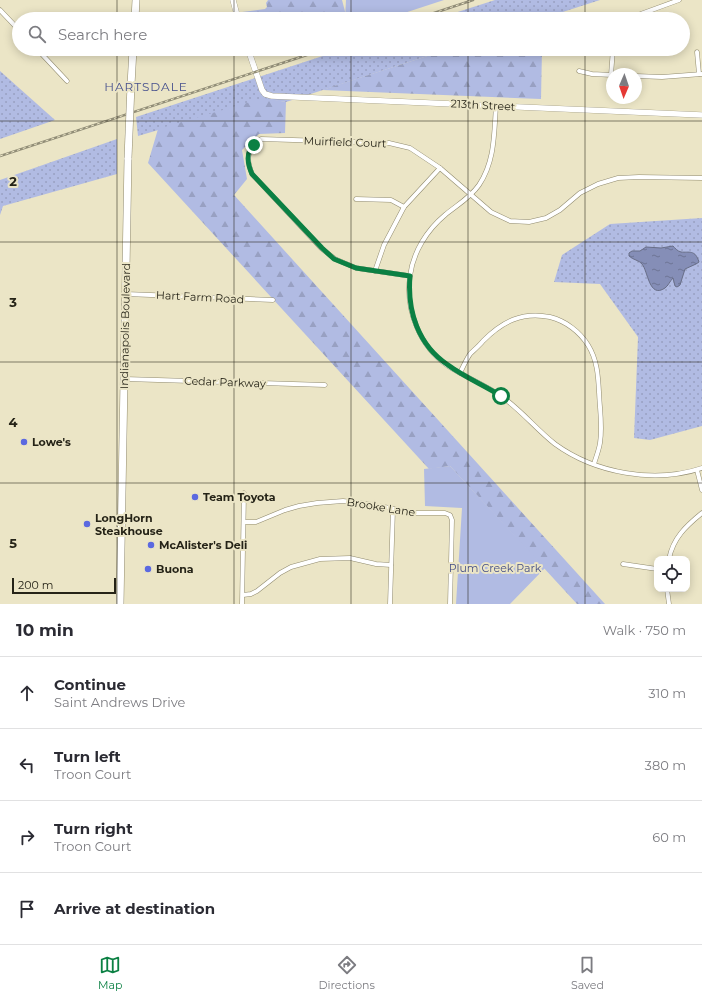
<!DOCTYPE html>
<meta charset="utf-8">
<style>
:root{--surface:#fff;--page:#f2f2f3;--text:#2b2b33;--muted:#7c7c81;--line:#e1e1e2;--accent:#0b8043}
body{margin:0;font-family:Montserrat,sans-serif;background:var(--page);color:var(--text)}
.controls{position:absolute;right:12px;bottom:12px;display:grid;overflow:hidden;border-radius:8px;box-shadow:0 2px 10px #0003}
.controls button{width:36px;height:36px;display:grid;place-items:center;padding:0;border:0;border-bottom:1px solid var(--line);background:var(--surface);color:var(--text);font:20px sans-serif}
.compass{position:absolute;left:606px;top:68px;width:36px;height:36px;border-radius:50%;background:var(--surface);box-shadow:0 2px 10px #0003;rotate:182deg}
.scale{position:absolute;left:12px;bottom:10px;width:104px;box-sizing:border-box;padding-left:4px;border:2px solid #252317;border-top:0;font-size:11px;line-height:14px;white-space:nowrap;color:#252317;-webkit-text-stroke:3px #ebe5c6;paint-order:stroke}
.stop{position:absolute;width:12px;height:12px;margin:-9px;border:3px solid #0b8043;border-radius:50%;background:#fff}
.stop.end{background:#0b8043;border-color:#fff;box-shadow:0 1px 4px #0008}
.list{margin:0;padding:0;list-style:none}
h2{display:flex;justify-content:space-between;align-items:center;height:52px;margin:0;padding:0 16px;font-size:17px}
h2 small{font-size:13px;font-weight:400;color:var(--muted)}
.list li{display:grid;grid-template-columns:26px 1fr auto;gap:12px;align-items:center;box-sizing:border-box;height:72px;padding:0 16px;border-top:1px solid var(--line)}
.list b{display:block;font-size:15px;white-space:nowrap}
.list p{margin:0;font-size:13px;white-space:nowrap;color:var(--muted)}
.list em{font-size:13px;font-style:normal;color:var(--muted)}
.icon{flex:none;width:22px;height:22px;fill:none;stroke:currentColor;stroke-width:2;stroke-linecap:round;stroke-linejoin:round}
.map{position:relative;flex:none;width:702px;height:604px;overflow:hidden}
.search{position:absolute;background:var(--surface);box-shadow:0 2px 10px #0003;left:12px;right:12px;top:12px;height:44px;display:flex;align-items:center;gap:10px;box-sizing:border-box;padding:0 14px;border-radius:22px;color:var(--muted);font-size:15px}
.sheet{height:340px;background:var(--surface)}
nav{display:flex;justify-content:space-around;align-items:center;box-sizing:border-box;height:56px;border-top:1px solid var(--line);background:var(--surface);font-size:11px;color:var(--muted)}
nav a{display:grid;justify-items:center;gap:2px}
nav .on{color:var(--accent)}
.map>svg:first-child{display:block}
.grass{fill:url(#grass-dots)}
.forest{fill:url(#forest-firs)}
.park{fill:#b1bbe3}
.water{fill:url(#water-ripples);stroke:#686e87}
.lines{fill:none;stroke-linecap:round;stroke-linejoin:round}
.street-casing{stroke:#918b6f;stroke-width:5}
.secondary-casing{stroke:#918b6f;stroke-width:6}
.highway-casing{stroke:#918b6f;stroke-width:8}
.street{stroke:#fff;stroke-width:4}
.secondary{stroke:#fff;stroke-width:5.5}
.highway{stroke:#fff;stroke-width:7}
.rail-casing{stroke:#918d77;stroke-width:2.5}
.rail{stroke:#ebe5c6;stroke-width:1;stroke-dasharray:3;stroke-linecap:butt}
.highway-bridge-casing{stroke:#918b6f;stroke-width:8;stroke-linecap:butt}
.highway-bridge{stroke:#fff;stroke-width:7}
.route{stroke:#0b8043;stroke-width:5}
.grid{fill:none;stroke:#252317;stroke-width:1;stroke-opacity:0.55}
.poi-dot{fill:#5b69e0;stroke:#ebe5c6;stroke-width:1.5}
.labels{text-anchor:middle;stroke-width:4;stroke-linejoin:round;paint-order:stroke}
.street-label{font-size:11px;fill:#252317;stroke:#ebe5c6}
.poi-label{font-size:11px;font-weight:bold;fill:#252317;stroke:#ebe5c6;text-anchor:start}
.park-label{font-size:11px;fill:#454f86;stroke:#ebe5c6}
.neighbourhood-label{font-size:12px;letter-spacing:1px;fill:#46508d;stroke:#ebe5c6}
.grid-label{font-size:13px;text-anchor:middle;font-weight:bold;fill:#252317;stroke:#ebe5c6;stroke-width:4;stroke-linejoin:round;paint-order:stroke}
</style>
<div class="map">
<svg width="702" height="604" viewBox="0 0 702 604">
<defs>
<pattern id="grass-dots" width="8" height="8" patternUnits="userSpaceOnUse"><rect width="8" height="8" fill="#b1bbe3"/><path d="M2 2h.1M6 6h.1" fill="none" stroke="#98a0c2" stroke-width="1.8" stroke-linecap="round"/></pattern>
<pattern id="forest-firs" width="22" height="20" patternUnits="userSpaceOnUse"><rect width="22" height="20" fill="#b1bbe3"/><path d="M5 1l3.5 6h-7zM16 11l3.5 6h-7z" fill="#98a0c2"/></pattern>
<pattern id="water-ripples" width="26" height="14" patternUnits="userSpaceOnUse"><rect width="26" height="14" fill="#858eb7"/><path d="M2 4q2-2 4 0t4 0M15 11q2-2 4 0t4 0" fill="none" stroke="#6d7494"/></pattern>
</defs>
<rect width="100%" height="100%" fill="#ebe5c6"/>
<g class="grass">
<path d="M495,0H600L541,19H436Z"/>
<path d="M344,49H449L286,102L264,99L138,136L136,117Z"/>
<path d="M0,71L55,120L0,139Z"/>
<path d="M117,139V174L3,206L0,215V180Z"/>
<path d="M702,218V426L650,440L634,438L638,337L600,284L554,282L562,255L610,224Z"/>
</g>
<g class="forest">
<path d="M268,0H342L347,19H242V12L265,9L267,7L266,3Z"/>
<path d="M449,49H542L541,99L322,90Z"/>
<path d="M264,98L286,102L285,133L259,134L242,150L247,179L234,195L605,604H577L450,466L429,469L148,163L158,129Z"/>
</g>
<g class="park">
<path d="M346,0H444L386,19H345Z"/>
<path d="M450,466L545,568L510,604H456L462,508L425,506L424,469Z"/>
</g>
<path class="water" d="M673,246C675,248 677,251 681,252C689,253 695,249 699,262L696,264L685,269L680,285L677,287L675,286L673,278C670,281 668,286 665,288C649,299 648,271 642,264C639,260 633,260 629,256V253L632,251H640L646,247L661,248Z"/>
<g class="lines">
<defs>
<g id="street">
<path d="M0,10L19,30"/>
<path d="M627,19L679,0"/>
<path d="M37,49L67,81"/>
<path d="M697,52L699,74"/>
<path d="M579,71L592,74L612,75"/>
<path d="M611,75L613,49"/>
<path d="M636,76L662,77L702,74"/>
<path d="M496,106C494,134 495,161 479,185C470,198 457,205 445,215C427,230 413,252 410,276C405,310 420,347 448,366C465,377 484,384 501,396C521,410 536,429 555,444C595,473 654,484 702,468"/>
<path d="M356,199L391,200L404,207"/>
<path d="M375,271L384,245L404,207L440,168"/>
<path d="M410,276L356,268L335,259L321,248L252,174C245,156 248,151 261,139L389,143L410,148L440,168L491,212L510,221L529,222L546,218L560,210L580,193L598,184L618,178L639,177L702,178"/>
<path d="M126,294L273,300"/>
<path d="M460,373C463,367 466,360 470,354C474,350 479,346 483,341C502,322 522,311 550,317C566,321 580,332 588,345C600,364 598,386 600,407C601,419 602,431 600,443C599,450 596,457 594,464"/>
<path d="M125,379L325,385"/>
<path d="M697,470L702,490"/>
<path d="M244,522H256L285,510L299,506L317,503L343,501L368,504L417,513H445L450,515L452,520L450,604"/>
<path d="M669,559C673,538 686,526 702,513"/>
<path d="M623,564L657,569"/>
<path d="M667,589L669,604"/>
<path d="M243,595L251,594L257,591L280,573L291,567L320,559L350,558L376,564L391,565"/>
<path d="M242,604L244,493"/>
<path d="M390,604L393,509"/>
</g>
<g id="secondary">
<path d="M233,0L238,19"/>
<path d="M248,49L262,90L265,94L272,96L702,115"/>
</g>
<g id="highway">
<path d="M135,19L136,0"/>
<path d="M131,85L133,49"/>
<path d="M120,604L128,158"/>
</g>
</defs>
<use href="#street" class="street-casing"/>
<use href="#secondary" class="secondary-casing"/>
<use href="#highway" class="highway-casing"/>
<use href="#street" class="street"/>
<use href="#secondary" class="secondary"/>
<use href="#highway" class="highway"/>
<defs>
<g id="rail">
<path d="M416,19L473,0"/>
<path d="M0,156L325,49"/>
</g>
</defs>
<use href="#rail" class="rail-casing"/>
<use href="#rail" class="rail"/>
<defs>
<path id="highway-bridge" d="M128,158L131,85"/>
</defs>
<use href="#highway-bridge" class="highway-bridge-casing"/>
<use href="#highway-bridge" class="highway-bridge"/>
</g>
<g class="lines">
<path class="route" d="M254,145C245,152 248,165 252,174L322,248L334,259L356,268L410,276C407,311 418,345 448,365C464,377 484,385 501,396"/>
</g>
<path class="grid" d="M117,0V19M234,0V19M351,0V19M468,0V19M585,0V19M117,49V604M234,49V604M351,49V604M468,49V604M585,49V604M0,121H702M0,242H702M0,362H702M0,483H702"/>
<g class="poi-dot">
<circle cx="24" cy="442" r="4"/>
<circle cx="195" cy="497" r="4"/>
<circle cx="87" cy="524" r="4"/>
<circle cx="151" cy="545" r="4"/>
<circle cx="148" cy="569" r="4"/>
</g>
<g class="labels">
<g class="street-label">
<text transform="translate(483 105) rotate(3)" y="4">213th Street</text>
<text transform="translate(345 142) rotate(2)" y="4">Muirfield Court</text>
<text transform="translate(200 297) rotate(3)" y="4">Hart Farm Road</text>
<text transform="translate(125 326) rotate(-89)" y="4">Indianapolis Boulevard</text>
<text transform="translate(225 382) rotate(2)" y="4">Cedar Parkway</text>
<text transform="translate(381 507) rotate(9)" y="4">Brooke Lane</text>
</g>
<g class="poi-label">
<text x="32" y="446">Lowe's</text>
<text x="203" y="501">Team Toyota</text>
<text x="95" y="522">LongHorn<tspan x="95" dy="13">Steakhouse</tspan></text>
<text x="159" y="549">McAlister's Deli</text>
<text x="156" y="573">Buona</text>
</g>
<g class="park-label">
<text x="495" y="572">Plum Creek Park</text>
</g>
<g class="neighbourhood-label">
<text x="146" y="91">HARTSDALE</text>
</g>
</g>
<g class="grid-label">
<text x="13" y="186">2</text>
<text x="13" y="307">3</text>
<text x="13" y="427">4</text>
<text x="13" y="548">5</text>
</g>
</svg>
<div class="controls">
<button><svg class="icon" aria-label="locate" viewBox="0 0 24 24"><circle cx="12" cy="12" r="6"/><path d="M12 2v4M12 18v4M2 12h4M18 12h4"/></svg></button>
</div>
<svg class="compass" viewBox="-18 -18 36 36"><path d="M0-13l5 13h-10z" fill="#e53935"/><path d="M0 13l5-13h-10z" fill="#7c7c81"/></svg>
<div class="scale">200 m</div>
<div class="stop" style="left:501px;top:396px"></div>
<div class="stop end" style="left:254px;top:145px"></div>
<div class="search"><svg class="icon" aria-label="search" viewBox="0 0 24 24"><circle cx="10" cy="10" r="6"/><path d="M15 15l6 6"/></svg>Search here</div>
</div>
<section class="sheet">
<h2>10 min<small>Walk · 750 m</small></h2>
<ul class="list">
<li><svg class="icon" aria-label="ahead" viewBox="0 0 24 24"><path d="M12 20V5M6 11l6-6 6 6"/></svg><div><b>Continue</b><p>Saint Andrews Drive</p></div><em>310 m</em></li>
<li><svg class="icon" aria-label="left" viewBox="0 0 24 24"><path d="M17 20v-9H6M10 6l-5 5 5 5"/></svg><div><b>Turn left</b><p>Troon Court</p></div><em>380 m</em></li>
<li><svg class="icon" aria-label="right" viewBox="0 0 24 24"><path d="M7 20v-9h11M14 6l5 5-5 5"/></svg><div><b>Turn right</b><p>Troon Court</p></div><em>60 m</em></li>
<li><svg class="icon" aria-label="arrive" viewBox="0 0 24 24"><path d="M6 21V4h12l-3 4 3 4H6"/></svg><div><b>Arrive at destination</b></div></li>
</ul>
</section>
<nav>
<a class="on"><svg class="icon" aria-label="map" viewBox="0 0 24 24"><path d="M3 6l6-2 6 2 6-2v14l-6 2-6-2-6 2zM9 4v14M15 6v14"/></svg>Map</a>
<a><svg class="icon" aria-label="directions" viewBox="0 0 24 24"><path d="M12 3l9 9-9 9-9-9zM9 14v-3h6M13 9l2 2-2 2"/></svg>Directions</a>
<a><svg class="icon" aria-label="saved" viewBox="0 0 24 24"><path d="M7 4h10v16l-5-4-5 4z"/></svg>Saved</a>
</nav>
